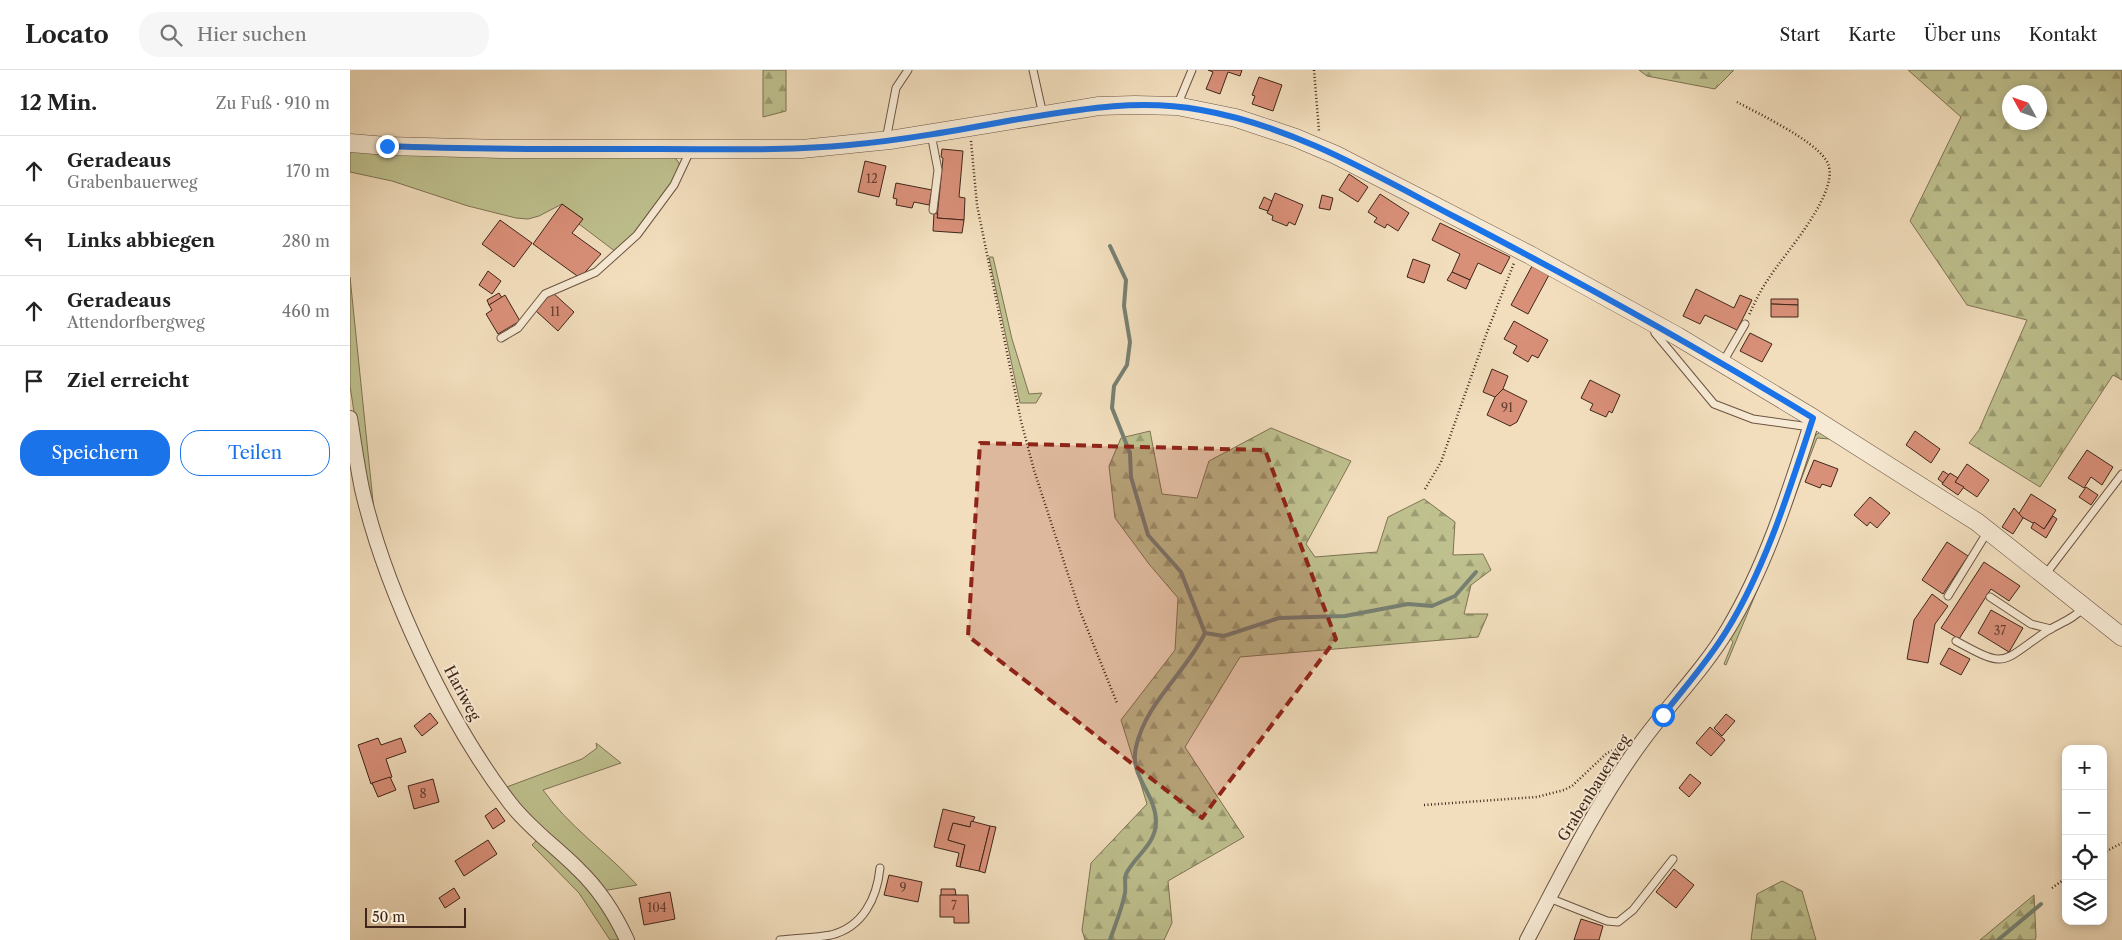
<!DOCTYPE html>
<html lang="de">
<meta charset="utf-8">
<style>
:root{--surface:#fff;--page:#f6f6f6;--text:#222;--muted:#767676;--line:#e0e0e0;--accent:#1a73e8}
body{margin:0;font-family:"Libre Caslon Text",serif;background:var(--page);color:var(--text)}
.controls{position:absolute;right:15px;bottom:15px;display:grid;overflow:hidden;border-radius:10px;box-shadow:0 2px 8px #0003}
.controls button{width:45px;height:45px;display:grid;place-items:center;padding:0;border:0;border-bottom:1px solid var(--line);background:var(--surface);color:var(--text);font:25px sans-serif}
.compass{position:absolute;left:1652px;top:15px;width:45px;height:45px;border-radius:50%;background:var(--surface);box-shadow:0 2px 8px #0003;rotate:310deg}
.scale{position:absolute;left:15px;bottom:12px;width:101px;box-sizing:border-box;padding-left:5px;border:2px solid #40261a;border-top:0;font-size:14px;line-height:18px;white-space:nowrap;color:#40261a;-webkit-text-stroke:4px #f7ead4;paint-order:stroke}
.stop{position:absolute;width:15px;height:15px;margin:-11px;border:4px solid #1a73e8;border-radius:50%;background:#fff}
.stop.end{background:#1a73e8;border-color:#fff;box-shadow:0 1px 5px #0008}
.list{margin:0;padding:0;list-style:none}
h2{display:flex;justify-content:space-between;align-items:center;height:65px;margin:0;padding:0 20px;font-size:21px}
h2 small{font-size:16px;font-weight:400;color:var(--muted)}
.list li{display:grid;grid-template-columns:32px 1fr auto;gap:15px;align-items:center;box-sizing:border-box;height:70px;padding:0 20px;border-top:1px solid var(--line)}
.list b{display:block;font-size:19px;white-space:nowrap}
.list p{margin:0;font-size:16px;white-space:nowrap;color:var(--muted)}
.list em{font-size:16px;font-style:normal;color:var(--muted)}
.actions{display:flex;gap:10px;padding:15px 20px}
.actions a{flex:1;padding:11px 0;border:1px solid var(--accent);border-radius:20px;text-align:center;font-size:18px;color:var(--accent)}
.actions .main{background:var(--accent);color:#fff}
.icon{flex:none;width:28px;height:28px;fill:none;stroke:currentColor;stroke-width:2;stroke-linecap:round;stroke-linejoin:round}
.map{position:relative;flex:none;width:1772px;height:870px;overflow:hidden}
header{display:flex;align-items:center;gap:30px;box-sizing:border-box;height:70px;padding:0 25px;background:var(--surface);border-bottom:1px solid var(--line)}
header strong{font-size:24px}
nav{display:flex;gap:28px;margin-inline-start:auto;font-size:18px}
.search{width:350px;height:45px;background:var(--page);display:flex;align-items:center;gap:12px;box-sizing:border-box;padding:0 18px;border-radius:20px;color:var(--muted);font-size:19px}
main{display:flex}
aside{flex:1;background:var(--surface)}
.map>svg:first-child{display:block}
.green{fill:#bec08e;stroke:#7f7354}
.forest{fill:url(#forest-firs);stroke:#7f7354;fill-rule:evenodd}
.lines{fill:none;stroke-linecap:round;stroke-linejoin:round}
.stream{stroke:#778073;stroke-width:4}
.building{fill:#d99079;stroke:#40261a}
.service-casing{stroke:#6c5443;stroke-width:9}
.minor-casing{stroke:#6c5443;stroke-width:16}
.tertiary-casing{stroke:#6c5443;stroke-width:19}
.path{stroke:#40261a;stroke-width:2.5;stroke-dasharray:1 2.5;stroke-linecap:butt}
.service{stroke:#f7ead4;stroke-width:7}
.minor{stroke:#f7ead4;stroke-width:14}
.tertiary{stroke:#f7ead4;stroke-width:18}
.route{stroke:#1a73e8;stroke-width:6}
.marked{fill:#8f2418;fill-opacity:0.2;stroke:#8f2418;stroke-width:4;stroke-dasharray:10 6;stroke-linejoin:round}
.labels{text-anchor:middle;stroke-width:4;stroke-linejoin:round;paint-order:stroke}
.number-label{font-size:12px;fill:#664032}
.street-label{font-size:15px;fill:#40261a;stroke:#f7ead4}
</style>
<header>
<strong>Locato</strong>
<div class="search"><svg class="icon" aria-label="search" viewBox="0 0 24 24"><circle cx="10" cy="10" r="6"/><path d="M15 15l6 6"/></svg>Hier suchen</div>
<nav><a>Start</a><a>Karte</a><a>Über uns</a><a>Kontakt</a></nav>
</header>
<main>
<aside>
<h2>12 Min.<small>Zu Fuß · 910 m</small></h2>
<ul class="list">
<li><svg class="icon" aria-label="ahead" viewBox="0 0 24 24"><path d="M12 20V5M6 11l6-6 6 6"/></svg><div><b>Geradeaus</b><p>Grabenbauerweg</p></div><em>170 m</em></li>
<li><svg class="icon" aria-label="left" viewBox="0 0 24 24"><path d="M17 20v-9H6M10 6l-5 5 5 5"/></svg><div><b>Links abbiegen</b></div><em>280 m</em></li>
<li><svg class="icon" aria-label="ahead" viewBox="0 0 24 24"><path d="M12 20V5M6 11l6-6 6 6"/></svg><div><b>Geradeaus</b><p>Attendorfbergweg</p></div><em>460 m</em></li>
<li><svg class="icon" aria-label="arrive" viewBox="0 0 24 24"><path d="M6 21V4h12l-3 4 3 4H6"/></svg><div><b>Ziel erreicht</b></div></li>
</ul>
<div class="actions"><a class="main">Speichern</a><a>Teilen</a></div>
</aside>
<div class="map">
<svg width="1772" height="870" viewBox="0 0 1772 870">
<defs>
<pattern id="forest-firs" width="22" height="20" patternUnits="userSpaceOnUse" patternTransform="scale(1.25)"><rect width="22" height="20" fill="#bec08e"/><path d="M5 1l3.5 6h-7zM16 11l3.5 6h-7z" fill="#9c9c73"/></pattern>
</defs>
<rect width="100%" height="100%" fill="#f2debd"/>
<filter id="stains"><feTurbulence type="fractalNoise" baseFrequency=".004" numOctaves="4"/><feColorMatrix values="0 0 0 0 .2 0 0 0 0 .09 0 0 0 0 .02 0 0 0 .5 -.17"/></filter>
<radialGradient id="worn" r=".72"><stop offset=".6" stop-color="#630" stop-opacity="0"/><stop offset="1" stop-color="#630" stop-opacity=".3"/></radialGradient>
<g class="green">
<path d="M0,81L325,87L330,95C315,130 292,156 266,182L229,154L232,148L212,134L189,146L178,149L166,148L118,136L42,111L0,102Z"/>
<path d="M639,187H643L662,269L679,324L692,323L686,333H670Z"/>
<path d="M0,207L25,451L12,394L0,316Z"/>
<path d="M1470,362L1480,369L1467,368L1426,475L1376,595L1374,594L1383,572L1380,568L1463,367Z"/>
<path d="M246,673L271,693L193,720C218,756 257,782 287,815L252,821L184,753L154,718L232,689L247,678Z"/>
<path d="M189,768L232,808L273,870H260L229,823L182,775Z"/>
</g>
<g class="forest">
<path d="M413,0H436V41L413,47Z"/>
<path d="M1289,0H1384L1365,19L1297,6Z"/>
<path d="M1558,0H1772V310L1763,305L1690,417L1619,373L1629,360L1677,250L1617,235L1560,151L1611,47ZM1660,22H1690V52H1660Z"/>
<path d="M921,358L1001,391L956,474L965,487L1027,482L1038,447L1074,429L1105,452L1103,485L1133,484L1141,500L1121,515L1114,544H1138L1128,567L890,587L835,677L894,767L818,811L822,853L814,870H735L732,860L741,793L797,734L771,650L825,580L828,528L799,494L765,448L759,396L771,368L800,361L812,424L847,428L859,391Z"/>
<path d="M1432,811L1452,821L1466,870H1401L1407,824Z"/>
<path d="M1684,825L1686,867L1685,870H1630Z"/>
</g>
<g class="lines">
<g class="stream">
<path d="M855,563L874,566L929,548L995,546L1058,534L1082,536L1105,526L1126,502"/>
<path d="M760,870C765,855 772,839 775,823C776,817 774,809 776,804C785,786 806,774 806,752C806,723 779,707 786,677C796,632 835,604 855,563L831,502L798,465L781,407L780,383L762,338L764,316L777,295L780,272L774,236L776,210L760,176"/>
<path d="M1648,870L1691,834"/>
</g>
</g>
<g class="building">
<path d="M858,0H892L890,6L878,2L870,24L856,19L863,2Z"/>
<path d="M909,7L932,15L923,41L902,34L905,26L902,25Z"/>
<path d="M592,79L613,81L609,127L615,128L614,150L587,148L593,88L591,87Z"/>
<path d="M515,91L536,96L529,127L508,122Z"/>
<path d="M999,104L1018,117L1008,132L989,120Z"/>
<path d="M546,113L582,120L579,135L564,132L562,138L546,135L547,129L543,128Z"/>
<path d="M925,123L953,135L945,155L939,152L937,156L922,150L923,146L917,143Z"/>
<path d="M1030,124L1059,143L1048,161L1037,154L1035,158L1024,152L1027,148L1018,142Z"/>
<path d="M972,125L983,128L980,140L969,138Z"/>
<path d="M914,127L922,131L918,141L909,138Z"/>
<path d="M212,134L233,149L222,163L251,184L230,208L183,174Z"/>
<path d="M584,143L588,144L587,148L614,150L612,163L583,161Z"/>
<path d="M150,150L182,173L164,197L132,174Z"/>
<path d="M1090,153L1160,187L1151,204L1128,193L1120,210L1102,202L1110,184L1082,170Z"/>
<path d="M1063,189L1080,195L1074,213L1057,207Z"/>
<path d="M1182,196L1199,205L1178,244L1161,235Z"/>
<path d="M138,201L151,211L142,224L129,215Z"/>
<path d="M1102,202L1120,210L1116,219L1097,210Z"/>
<path d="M1346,219L1384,238L1390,225L1402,230L1387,260L1355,245L1350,254L1333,246Z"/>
<path d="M202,222L224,242L208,261L186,241Z"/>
<path d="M149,223L152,228L139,235L137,230Z"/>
<path d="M155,225L170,251L148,264L136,244L142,240L139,235Z"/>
<path d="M1421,229H1448V235L1421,234Z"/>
<path d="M1421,234L1448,235V247H1421Z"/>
<path d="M1164,251L1198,270L1188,288L1182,285L1178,292L1163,283L1167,276L1154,269Z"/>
<path d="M1400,263L1422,274L1412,292L1390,281Z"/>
<path d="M1142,299L1158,306L1153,319L1145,327L1133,322Z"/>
<path d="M1240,310L1270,325L1262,343L1259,341L1256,347L1240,340L1243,334L1231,328Z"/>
<path d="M1153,319L1177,331L1167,352L1160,356L1137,345L1145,327Z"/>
<path d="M1565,361L1590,379L1581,393L1556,375Z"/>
<path d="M1737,380L1763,397L1752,415L1741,407L1734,418L1718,408Z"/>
<path d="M1464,390L1488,399L1481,417L1472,414L1470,418L1455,412Z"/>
<path d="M1617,394L1639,410L1627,427L1605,412Z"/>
<path d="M1593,401L1599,405L1593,413L1588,409Z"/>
<path d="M1600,403L1608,408L1605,412L1614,417L1608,425L1592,414Z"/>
<path d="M1736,417L1748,425L1741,435L1729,427Z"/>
<path d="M1681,424L1706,440L1694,459L1668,445Z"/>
<path d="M1520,427L1540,443L1527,458L1520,452L1517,456L1504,445Z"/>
<path d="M1664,438L1673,448L1663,464L1652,457Z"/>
<path d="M1703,446L1707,449L1696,468L1681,458L1684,452L1694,459Z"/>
<path d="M1597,472L1618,486L1593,524L1572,510Z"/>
<path d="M1634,492L1670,516L1659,531L1641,519L1609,569L1591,558Z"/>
<path d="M1582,524L1598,536L1585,554L1578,593L1557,589L1564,550Z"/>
<path d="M1641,540L1673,558L1659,582L1628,563Z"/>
<path d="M1599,578L1620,589L1611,605L1590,594Z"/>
<path d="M80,643L88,653L72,666L64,656Z"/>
<path d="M1376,644L1385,651L1372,666L1364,658Z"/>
<path d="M1360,657L1375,670L1361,686L1346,673Z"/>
<path d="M28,668L31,675L51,668L56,682L36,689L42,707L21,714L8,675Z"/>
<path d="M1340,704L1351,713L1339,727L1329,718Z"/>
<path d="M40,707L46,720L28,727L22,713Z"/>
<path d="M83,709L89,732L64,739L58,716Z"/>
<path d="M146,738L155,751L143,759L135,746Z"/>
<path d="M593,739L625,747L620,757L603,753L598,770L615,775L610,797L606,796L609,783L584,777Z"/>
<path d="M621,751L640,756L629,801L610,797L615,775L598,770L603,753L620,757Z"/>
<path d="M640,756L646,757L635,803L629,801Z"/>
<path d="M138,770L147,784L114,806L105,791Z"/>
<path d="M1324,799L1344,815L1326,838L1306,822Z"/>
<path d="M539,805L572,812L568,832L534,825Z"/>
<path d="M104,818L110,828L95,838L89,828Z"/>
<path d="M591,819H605L606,825L591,826Z"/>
<path d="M320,822L325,849L294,855L289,828Z"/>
<path d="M590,825H618L619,853H604V847H590Z"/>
<path d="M1231,849L1253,856L1249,870H1224Z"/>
</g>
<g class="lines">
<defs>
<g id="service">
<path d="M683,0L693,45"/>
<path d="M827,36L842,0"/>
<path d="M581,64L588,100L583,140"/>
<path d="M536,70L546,18L558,0"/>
<path d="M1304,258L1305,263L1364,334L1403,349L1460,357"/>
<path d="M151,268L168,258L195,224L246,202L287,165L324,115L340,81"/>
<path d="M1373,292L1395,254"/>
<path d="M1695,505L1772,404"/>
<path d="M1598,526L1638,461"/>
<path d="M1640,527L1681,554L1701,559"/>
<path d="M1606,571C1657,599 1650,593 1694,563C1707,554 1723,550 1733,538"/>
<path d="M1199,828L1257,851L1268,852L1283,840L1323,789"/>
<path d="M430,870C446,868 465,868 481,865C513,857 527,828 530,798"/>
</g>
<g id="minor">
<path d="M0,348C4,372 7,395 12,419C35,519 97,651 160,733C179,758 206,777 228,799C249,819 265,844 277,870"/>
<path d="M1177,870C1213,802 1247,732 1293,670C1321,632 1354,599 1378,559C1417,494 1440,419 1463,348"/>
</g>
<path id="tertiary" d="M0,73L37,76L152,79H452L540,70L749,36L785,35L827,36L886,48L946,68L986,85L1180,185L1327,266L1463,348L1627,452L1772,567"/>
</defs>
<use href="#service" class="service-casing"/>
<use href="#minor" class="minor-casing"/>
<use href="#tertiary" class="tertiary-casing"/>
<g class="path">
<path d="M964,0L969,61"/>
<path d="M1387,32C1411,45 1462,69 1476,90C1495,118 1434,184 1419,208C1411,219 1405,232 1399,245"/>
<path d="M621,71L627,135L671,351L684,400L730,541L767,633"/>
<path d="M1075,419L1091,392L1136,265L1164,193"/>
<path d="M1074,735L1187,727L1214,720L1222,716L1257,683L1271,677"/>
<path d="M1753,783L1772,773"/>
<path d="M1702,818L1716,808"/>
</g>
<use href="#service" class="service"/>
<use href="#minor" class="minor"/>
<use href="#tertiary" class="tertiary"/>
</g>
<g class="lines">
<path class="route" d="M37,76C128,80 219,79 310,79C372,79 436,81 499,75C554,70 609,60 663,50C725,40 787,28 851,40C943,56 1025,105 1107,148C1228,211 1347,277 1463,348C1440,418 1416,497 1377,560C1359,590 1335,617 1313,645"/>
</g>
<path class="marked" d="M630,373L915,380L986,569L852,748L618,566Z"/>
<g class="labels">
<g class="number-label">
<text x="522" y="113">12</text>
<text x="205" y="246">11</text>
<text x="1157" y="342">91</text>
<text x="1650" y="565">37</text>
<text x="73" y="728">8</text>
<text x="553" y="822">9</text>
<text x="604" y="840">7</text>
<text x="307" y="842">104</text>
</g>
<g class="street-label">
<text transform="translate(112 623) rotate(62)" y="5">Hariweg</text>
<text transform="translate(1244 718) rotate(-58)" y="5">Grabenbauerweg</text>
</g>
</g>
<rect width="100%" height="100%" filter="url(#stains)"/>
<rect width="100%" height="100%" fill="url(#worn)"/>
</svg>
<div class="controls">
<button>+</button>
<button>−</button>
<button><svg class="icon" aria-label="locate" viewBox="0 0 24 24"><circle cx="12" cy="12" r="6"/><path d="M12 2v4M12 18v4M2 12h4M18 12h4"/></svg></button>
<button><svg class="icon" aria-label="layers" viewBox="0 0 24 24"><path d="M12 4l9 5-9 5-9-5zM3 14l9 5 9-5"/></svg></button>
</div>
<svg class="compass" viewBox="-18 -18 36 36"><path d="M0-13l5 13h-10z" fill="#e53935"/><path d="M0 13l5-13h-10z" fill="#767676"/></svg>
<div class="scale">50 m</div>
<div class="stop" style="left:1313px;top:645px"></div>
<div class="stop end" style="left:37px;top:76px"></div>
</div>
</main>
